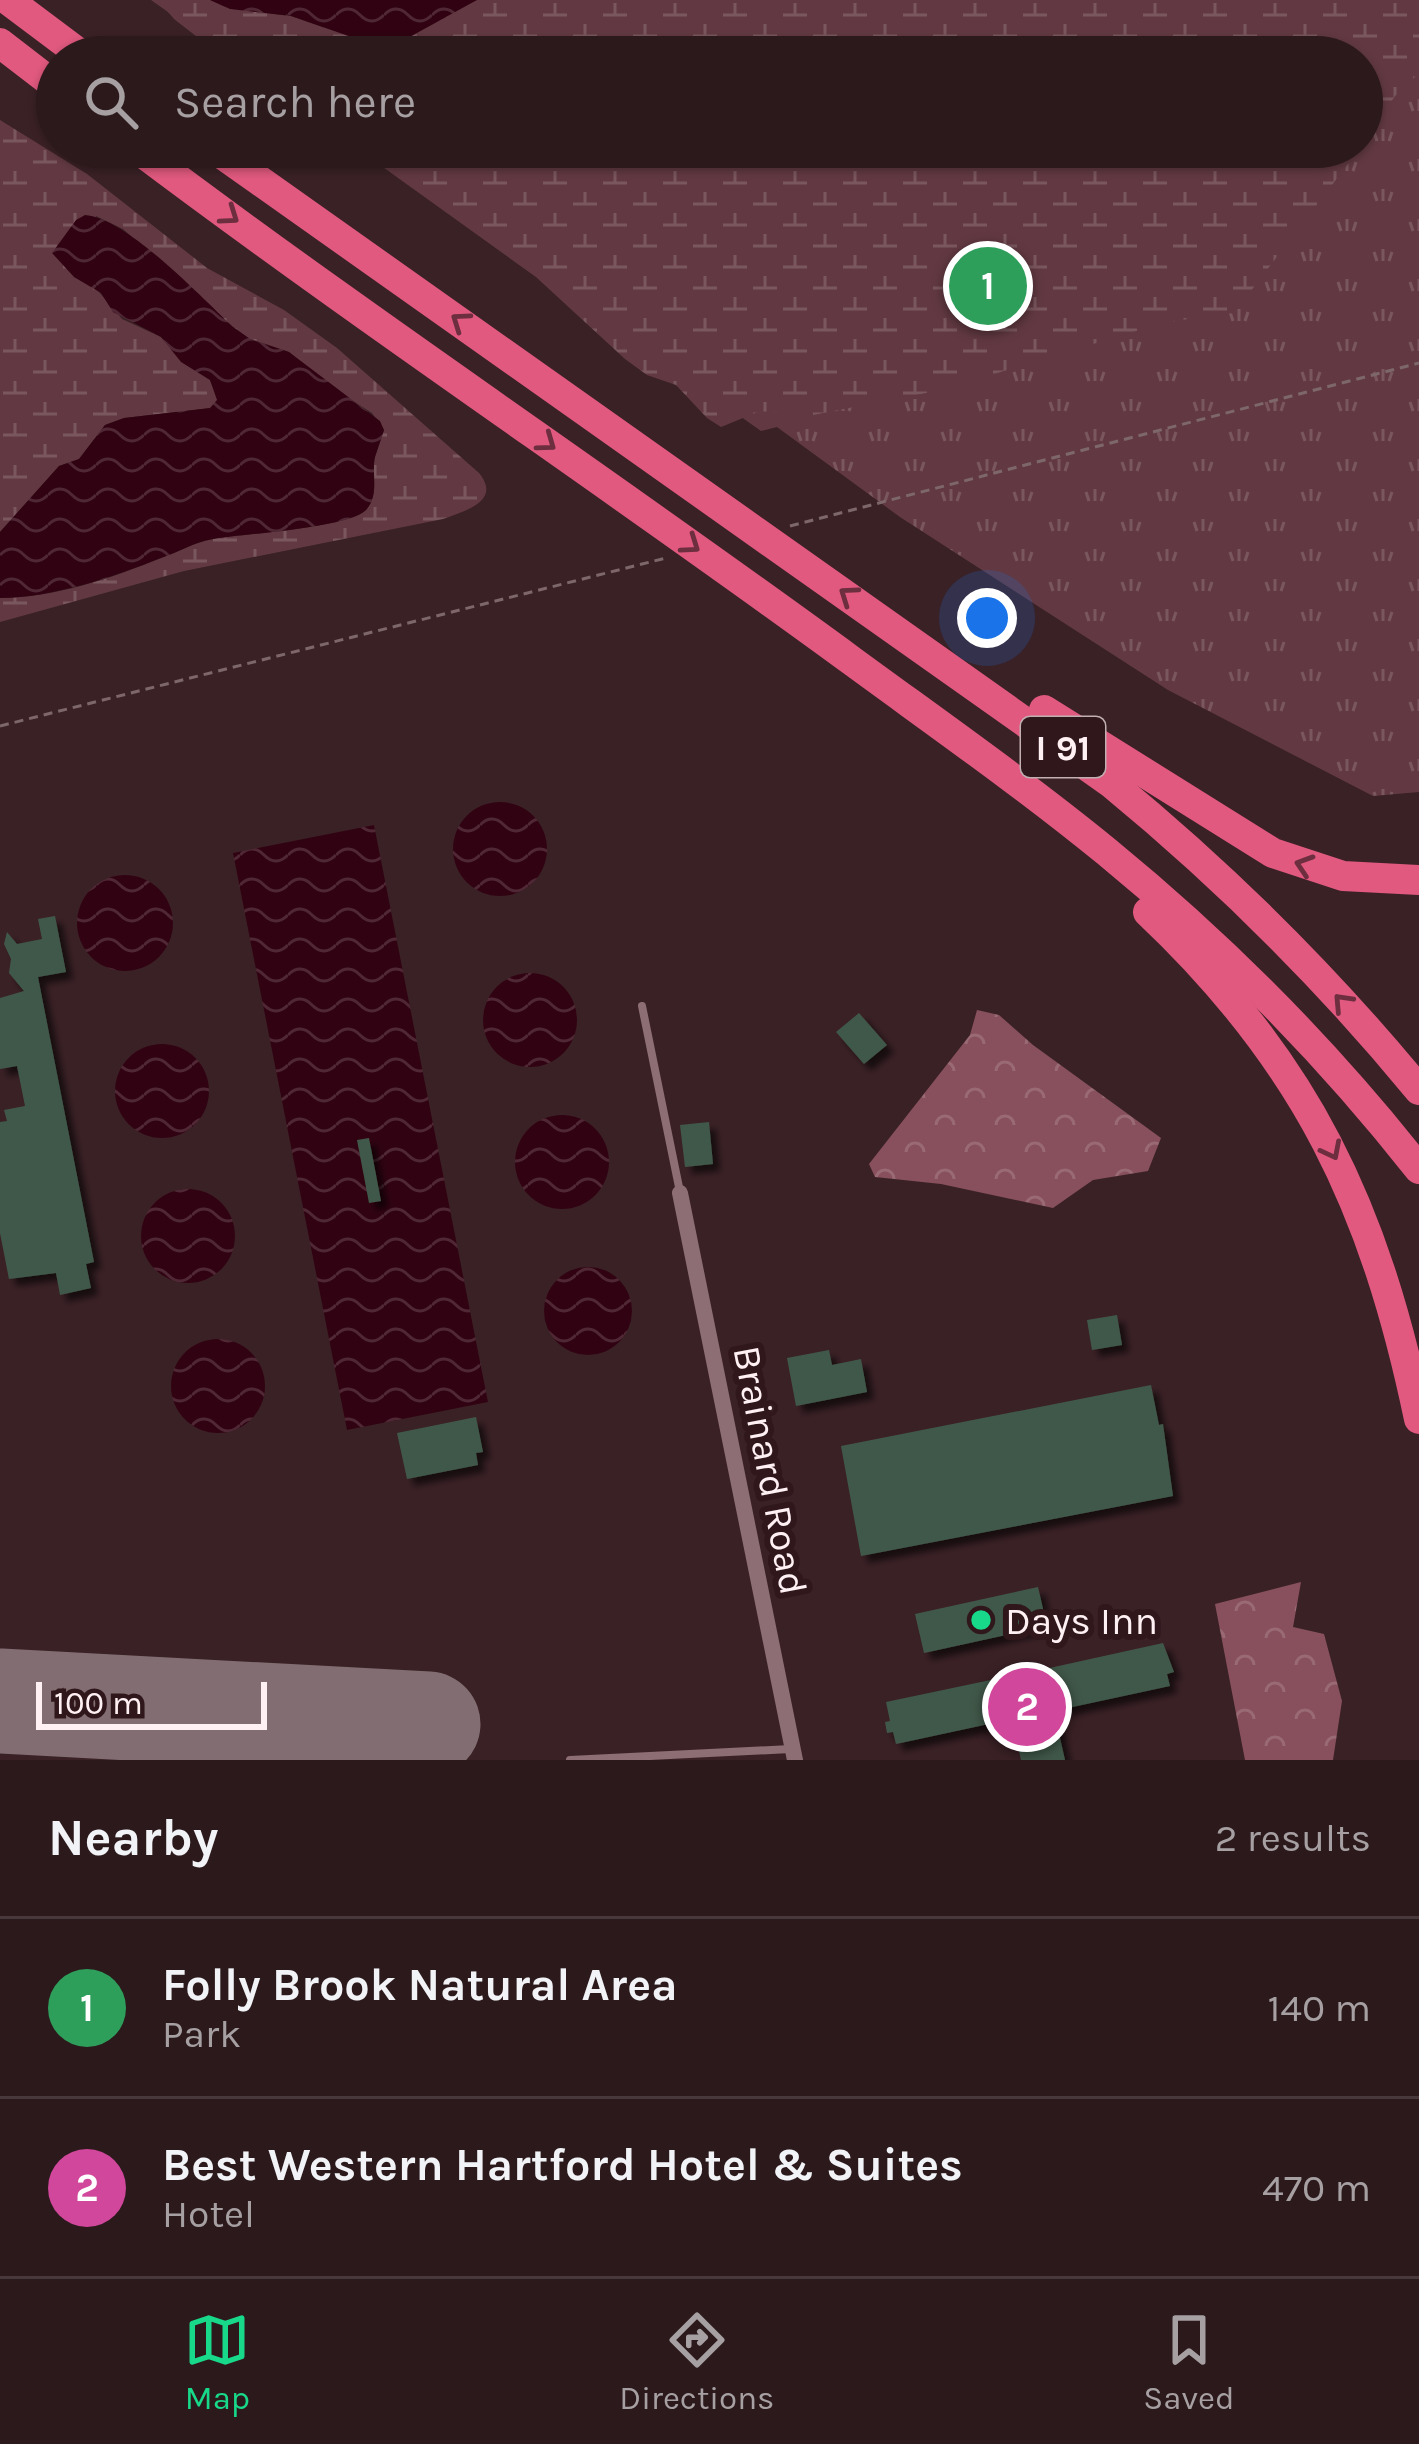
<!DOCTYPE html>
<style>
:root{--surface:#2c191c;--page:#342225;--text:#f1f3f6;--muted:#a6a0a3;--line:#48383b;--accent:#18d989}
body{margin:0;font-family:Karla,sans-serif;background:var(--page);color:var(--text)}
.scale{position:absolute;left:36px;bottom:30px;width:231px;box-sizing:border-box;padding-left:12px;border:6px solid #fff0f3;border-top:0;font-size:33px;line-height:42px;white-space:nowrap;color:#fff0f3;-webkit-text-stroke:9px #2f171c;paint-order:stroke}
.you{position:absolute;left:987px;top:618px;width:42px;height:42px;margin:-30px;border:9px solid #fff;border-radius:50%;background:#1a73e8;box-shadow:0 0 0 18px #1a73e833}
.badge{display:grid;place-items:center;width:78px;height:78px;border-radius:50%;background:var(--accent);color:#fff;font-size:39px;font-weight:700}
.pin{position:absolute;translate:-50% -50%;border:6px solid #fff;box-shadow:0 3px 12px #0006}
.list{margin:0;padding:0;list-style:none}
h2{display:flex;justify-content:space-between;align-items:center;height:156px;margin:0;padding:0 48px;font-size:51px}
h2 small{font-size:39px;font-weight:400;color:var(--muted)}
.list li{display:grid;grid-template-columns:78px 1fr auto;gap:36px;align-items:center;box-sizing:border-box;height:180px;padding:0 48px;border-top:3px solid var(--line)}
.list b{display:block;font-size:45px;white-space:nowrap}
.list p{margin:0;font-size:39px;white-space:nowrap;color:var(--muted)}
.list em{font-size:39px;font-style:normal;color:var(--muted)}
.icon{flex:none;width:66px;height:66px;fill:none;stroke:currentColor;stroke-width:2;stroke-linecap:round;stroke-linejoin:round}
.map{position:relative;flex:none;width:1419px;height:1760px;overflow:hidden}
.search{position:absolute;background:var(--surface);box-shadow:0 3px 9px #0004;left:36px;right:36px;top:36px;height:132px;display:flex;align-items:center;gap:30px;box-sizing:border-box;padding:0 42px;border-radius:66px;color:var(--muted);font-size:45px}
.sheet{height:516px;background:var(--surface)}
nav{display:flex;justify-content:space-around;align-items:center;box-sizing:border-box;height:168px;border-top:3px solid var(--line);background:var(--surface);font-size:33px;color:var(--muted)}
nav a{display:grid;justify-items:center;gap:6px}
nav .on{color:var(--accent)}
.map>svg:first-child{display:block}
.grass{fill:url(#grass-tufts)}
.forest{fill:url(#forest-crowns)}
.wetland{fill:url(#wetland-marsh)}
.water{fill:url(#water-waves)}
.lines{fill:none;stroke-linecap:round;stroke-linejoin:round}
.taxiway{stroke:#826e72;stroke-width:42}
.runway{stroke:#826e72;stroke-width:105}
.building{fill:#40594a;filter:url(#shadow)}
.path{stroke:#7d676b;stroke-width:3;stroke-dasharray:9 6;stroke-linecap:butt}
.service{stroke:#8c6e74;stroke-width:8}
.minor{stroke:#8c6e74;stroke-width:16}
.motorway{stroke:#e1597f;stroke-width:30}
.oneway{stroke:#6d2e3f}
.poi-dot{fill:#18d989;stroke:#2f171c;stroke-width:4.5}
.labels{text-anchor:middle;stroke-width:12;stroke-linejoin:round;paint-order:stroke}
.shield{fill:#2f171c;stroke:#c1afb2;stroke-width:3}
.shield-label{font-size:36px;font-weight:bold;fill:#fff0f3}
.street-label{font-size:39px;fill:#fff0f3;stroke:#2f171c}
.poi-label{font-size:39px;fill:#fff0f3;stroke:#2f171c;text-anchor:start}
</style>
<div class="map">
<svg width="1419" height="1760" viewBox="0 0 1419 1760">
<defs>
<pattern id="grass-tufts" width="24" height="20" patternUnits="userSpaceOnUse" patternTransform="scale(3)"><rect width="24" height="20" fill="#623942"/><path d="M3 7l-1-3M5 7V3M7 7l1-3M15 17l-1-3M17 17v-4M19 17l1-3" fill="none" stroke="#7a565e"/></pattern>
<pattern id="forest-crowns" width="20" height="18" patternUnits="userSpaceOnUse" patternTransform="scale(3)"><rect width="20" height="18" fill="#87505c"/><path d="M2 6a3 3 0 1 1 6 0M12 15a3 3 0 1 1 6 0" fill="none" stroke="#996a74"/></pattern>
<pattern id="wetland-marsh" width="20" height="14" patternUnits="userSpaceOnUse" patternTransform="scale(3)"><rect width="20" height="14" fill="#623942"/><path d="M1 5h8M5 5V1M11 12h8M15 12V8" fill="none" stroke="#7a565e"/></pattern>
<pattern id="water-waves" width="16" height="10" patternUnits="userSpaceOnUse" patternTransform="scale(3)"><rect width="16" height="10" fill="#310312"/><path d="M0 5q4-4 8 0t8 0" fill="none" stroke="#502835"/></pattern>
<filter id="shadow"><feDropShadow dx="7" dy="7" stdDeviation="3" flood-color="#0009"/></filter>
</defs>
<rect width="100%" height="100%" fill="#3a2126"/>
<path class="grass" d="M151,0H210L222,6L264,12L330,29L371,43L477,0H1419V792L1373,796L1168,690L900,517L777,427L761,431L361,147H1362V57H232Z"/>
<g class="forest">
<path d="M977,1010L999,1015L1033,1045L1161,1138L1148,1171L1093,1180L1053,1208L941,1184L875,1177L869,1164L970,1035Z"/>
<path d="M1301,1582L1293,1627L1324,1634L1342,1701L1333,1760H1245L1215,1604Z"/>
</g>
<g class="wetland">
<path d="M158,0H210L230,9L291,16L360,40L387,43L406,39L477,0H1419V73L1395,96L1362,145V57H223L174,19Z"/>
<path d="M0,120L87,174L207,268L284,310L337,348L479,473C502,501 465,511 443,519L184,571L0,622V598C54,598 112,578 161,558C179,552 194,542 213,539C241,534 349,528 366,510C380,494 371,474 375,457C378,448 381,439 384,430L372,413L328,385L289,352L250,339L233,327L123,229L96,216L74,277L93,285L122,319L161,337L182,362L210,380L218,400L211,408L124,418L105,425L79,459L59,466L0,532Z"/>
<path d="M355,147H1361L1234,313L1166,322L941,390L813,415L760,411L721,427L707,418L676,385L647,375L625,359L536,277Z"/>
</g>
<g class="water">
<path d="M210,0H477L406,39L387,43L360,40L291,16L230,9Z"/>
<path d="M85,215C127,218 201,297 233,327L250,339L289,352L380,421L384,430C381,439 378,448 375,457C371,474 380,494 366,510C349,528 241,534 213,539C194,542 179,552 161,558C113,577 52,598 0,598V532L59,466L79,459L105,425L124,418L210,408L217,400L210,380L181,362L161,337L113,312L101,293L74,277L52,253L76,220Z"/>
<circle cx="500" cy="849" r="47"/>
<path d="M374,825L488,1402L347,1430L233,853Z"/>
<circle cx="125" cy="923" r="48"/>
<circle cx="530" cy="1020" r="47"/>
<circle cx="162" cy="1091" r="47"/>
<circle cx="562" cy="1162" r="47"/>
<circle cx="188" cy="1236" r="47"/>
<circle cx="588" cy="1311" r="44"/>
<circle cx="218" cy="1386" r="47"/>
</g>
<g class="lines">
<path class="taxiway" d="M413,1760L415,1723"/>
<path class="runway" d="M0,1701L428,1724"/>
</g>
<g class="building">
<path d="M55,916L66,972L38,977L94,1262L86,1264L91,1288L60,1295L56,1273L9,1279L0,1233V1122L7,1121L4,1110L25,1106L17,1066L0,1069V998L24,991L9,973L11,959L4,944L7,932L17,944L42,939L38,919Z"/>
<path d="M859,1013L887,1045L864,1064L836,1032Z"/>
<path d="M709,1122L713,1164L685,1167L680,1125Z"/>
<path d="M369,1138L381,1201L369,1203L357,1140Z"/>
<path d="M1117,1315L1122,1345L1092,1350L1087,1320Z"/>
<path d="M829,1350L832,1365L861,1359L867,1392L796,1406L787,1358Z"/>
<path d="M1151,1385L1159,1425L1163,1424L1173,1496L861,1556L841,1446Z"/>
<path d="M476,1417L483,1452L476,1453L478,1465L407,1479L397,1433Z"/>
<path d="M1038,1587L1047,1626L924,1653L915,1614Z"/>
<path d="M1163,1643L1174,1672L1167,1674L1170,1686L1054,1711L1065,1760H1021L1012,1719L896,1744L893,1732L887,1733L885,1722L890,1721L886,1702L1005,1677L1007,1686L1047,1678L1045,1669Z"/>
</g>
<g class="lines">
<g class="path">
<path d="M790,526L1419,363"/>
<path d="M0,726L666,558"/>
</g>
<g class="service">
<path d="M642,1006L680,1192"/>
<path d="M570,1760L790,1749"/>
</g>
<path class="minor" d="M680,1193L795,1760"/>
<g class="motorway">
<path d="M8,0L84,57"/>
<path d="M0,43L57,87"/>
<path d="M135,147C370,324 615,487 852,661C938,724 1025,785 1107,852C1223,947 1327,1052 1419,1169"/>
<path d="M212,147L1111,783C1223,875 1327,978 1419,1090"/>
<path d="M1044,710L1273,853L1343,876L1419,880"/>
<path d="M1148,912C1307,1062 1375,1208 1419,1419"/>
</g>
</g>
<defs><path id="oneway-chevron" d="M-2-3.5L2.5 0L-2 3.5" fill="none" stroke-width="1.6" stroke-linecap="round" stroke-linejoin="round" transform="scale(3)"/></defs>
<g class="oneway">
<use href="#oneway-chevron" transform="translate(230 216) rotate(35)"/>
<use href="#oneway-chevron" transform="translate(460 321) rotate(-145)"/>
<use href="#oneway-chevron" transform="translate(547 443) rotate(36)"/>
<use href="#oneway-chevron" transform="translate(691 545) rotate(35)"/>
<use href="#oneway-chevron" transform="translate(848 595) rotate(-145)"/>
<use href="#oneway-chevron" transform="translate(1304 865) rotate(-162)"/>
<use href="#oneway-chevron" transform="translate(1342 1002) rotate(-133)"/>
<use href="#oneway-chevron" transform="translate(1332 1151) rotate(63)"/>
</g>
<circle class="poi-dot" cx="981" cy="1620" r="12"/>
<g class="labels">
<rect class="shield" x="1021" y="717" width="84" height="60" rx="9"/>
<g class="shield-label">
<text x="1063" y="760">I 91</text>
</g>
<g class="street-label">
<text transform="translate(771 1470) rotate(79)" y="14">Brainard Road</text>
</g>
<g class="poi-label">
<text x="1005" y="1634">Days Inn</text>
</g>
</g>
</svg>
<div class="scale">100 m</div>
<div class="you"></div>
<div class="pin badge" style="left:988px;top:286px;background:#2e9e5b">1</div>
<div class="pin badge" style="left:1027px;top:1707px;background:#d1479c">2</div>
<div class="search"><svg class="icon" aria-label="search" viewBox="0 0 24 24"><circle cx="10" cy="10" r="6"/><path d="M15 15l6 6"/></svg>Search here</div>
</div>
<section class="sheet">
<h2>Nearby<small>2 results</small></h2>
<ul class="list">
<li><span class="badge" style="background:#2e9e5b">1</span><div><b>Folly Brook Natural Area</b><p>Park</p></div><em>140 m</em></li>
<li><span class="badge" style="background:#d1479c">2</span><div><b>Best Western Hartford Hotel &amp; Suites</b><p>Hotel</p></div><em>470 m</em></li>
</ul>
</section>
<nav>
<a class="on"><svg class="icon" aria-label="map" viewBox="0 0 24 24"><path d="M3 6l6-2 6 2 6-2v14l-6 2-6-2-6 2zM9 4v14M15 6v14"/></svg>Map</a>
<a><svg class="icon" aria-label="directions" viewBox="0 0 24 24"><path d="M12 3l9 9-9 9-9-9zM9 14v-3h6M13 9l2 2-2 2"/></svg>Directions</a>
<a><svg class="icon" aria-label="saved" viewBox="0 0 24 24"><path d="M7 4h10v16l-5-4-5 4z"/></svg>Saved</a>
</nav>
